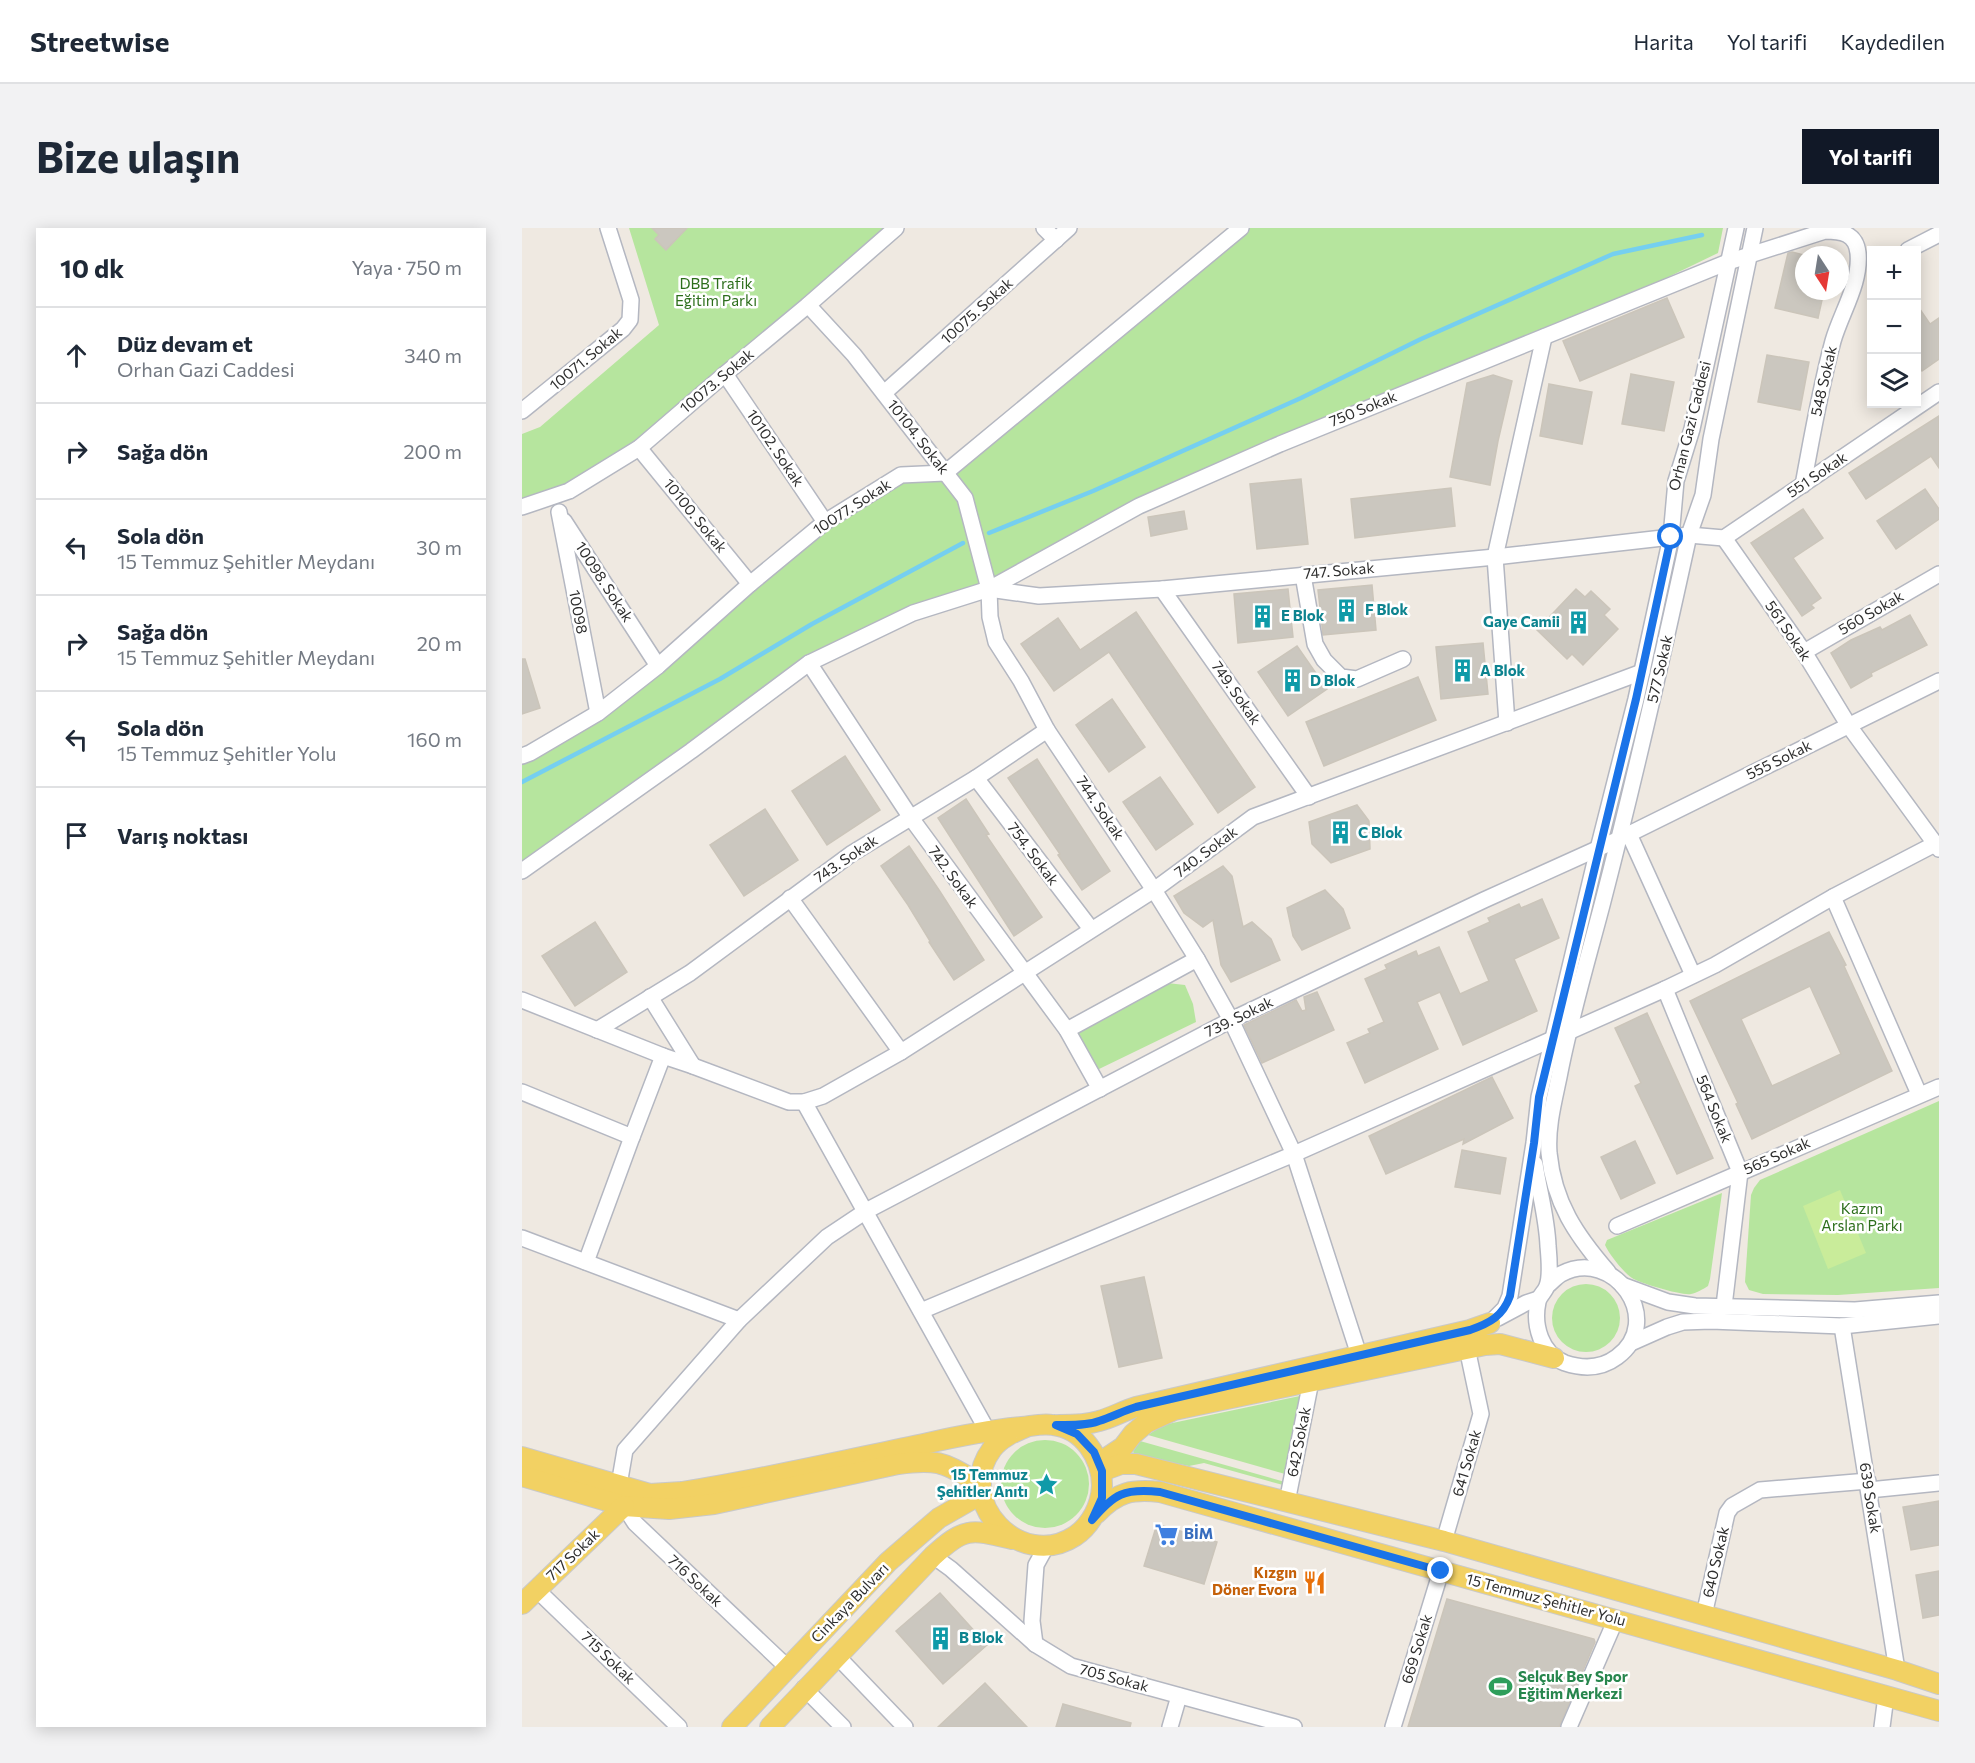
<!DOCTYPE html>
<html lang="tr">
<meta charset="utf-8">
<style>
:root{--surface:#fff;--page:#f2f2f3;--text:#1f2937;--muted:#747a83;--line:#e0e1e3;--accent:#111827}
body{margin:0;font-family:Commissioner,sans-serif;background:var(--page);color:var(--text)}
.controls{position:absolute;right:18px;top:18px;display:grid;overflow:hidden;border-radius:0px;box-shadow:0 3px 15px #0003}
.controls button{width:54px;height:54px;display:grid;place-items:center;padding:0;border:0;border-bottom:2px solid var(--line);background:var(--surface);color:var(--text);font:30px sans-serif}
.compass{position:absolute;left:1273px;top:18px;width:54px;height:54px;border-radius:50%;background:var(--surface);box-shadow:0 3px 15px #0003;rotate:168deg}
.stop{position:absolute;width:18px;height:18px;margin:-14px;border:4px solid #1a73e8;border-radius:50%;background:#fff}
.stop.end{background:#1a73e8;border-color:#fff;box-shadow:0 2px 6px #0008}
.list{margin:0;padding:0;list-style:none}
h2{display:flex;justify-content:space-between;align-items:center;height:78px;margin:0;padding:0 24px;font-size:26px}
h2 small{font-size:20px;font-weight:400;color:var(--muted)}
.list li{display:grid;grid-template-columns:39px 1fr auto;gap:18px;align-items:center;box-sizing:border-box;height:96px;padding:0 24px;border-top:2px solid var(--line)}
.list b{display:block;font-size:22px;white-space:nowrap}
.list p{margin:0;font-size:20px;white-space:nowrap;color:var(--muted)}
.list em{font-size:20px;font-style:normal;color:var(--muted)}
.icon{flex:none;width:33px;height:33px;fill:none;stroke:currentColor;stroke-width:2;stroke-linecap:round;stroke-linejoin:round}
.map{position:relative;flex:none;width:1417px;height:1499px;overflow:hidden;border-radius:0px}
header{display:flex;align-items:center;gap:36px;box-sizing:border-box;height:84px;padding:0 30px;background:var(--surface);border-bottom:2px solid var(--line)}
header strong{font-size:28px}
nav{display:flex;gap:33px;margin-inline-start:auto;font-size:21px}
.intro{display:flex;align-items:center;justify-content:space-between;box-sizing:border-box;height:144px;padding:0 36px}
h1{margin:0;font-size:42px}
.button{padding:15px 27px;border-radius:0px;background:var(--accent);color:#fff;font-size:21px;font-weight:700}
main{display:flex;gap:36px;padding:0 36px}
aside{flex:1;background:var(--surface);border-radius:0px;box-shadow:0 3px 15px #0003}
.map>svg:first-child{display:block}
.green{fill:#b6e59e}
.pitch{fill:#c9ec9a}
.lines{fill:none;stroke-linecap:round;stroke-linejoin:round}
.stream{stroke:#75cff0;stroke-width:4.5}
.building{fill:#cbc7bf;stroke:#cbc5ba;stroke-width:1.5;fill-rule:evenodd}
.minor-casing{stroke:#b4b7c1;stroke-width:18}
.major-casing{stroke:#c9c9c9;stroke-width:22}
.minor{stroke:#fff;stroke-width:15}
.major{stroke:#f2d163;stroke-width:20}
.route{stroke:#1a73e8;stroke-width:8}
.labels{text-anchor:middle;stroke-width:5;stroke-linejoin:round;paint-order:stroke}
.park-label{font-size:15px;fill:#2c6e1b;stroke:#fff}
.street-label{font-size:15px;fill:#2e2e2e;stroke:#fff}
.culture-label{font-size:15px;font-weight:bold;fill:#0d838f;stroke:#fff;text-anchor:start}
.shop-label{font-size:15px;font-weight:bold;fill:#366cbe;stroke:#fff;text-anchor:start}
.food-label{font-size:15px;font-weight:bold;fill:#c56008;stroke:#fff;text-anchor:end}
.leisure-label{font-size:15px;font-weight:bold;fill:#27864d;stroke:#fff;text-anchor:start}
</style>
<header>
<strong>Streetwise</strong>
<nav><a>Harita</a><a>Yol tarifi</a><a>Kaydedilen</a></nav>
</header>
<div class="intro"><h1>Bize ulaşın</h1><a class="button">Yol tarifi</a></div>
<main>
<aside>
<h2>10 dk<small>Yaya · 750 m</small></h2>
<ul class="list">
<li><svg class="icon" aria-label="ahead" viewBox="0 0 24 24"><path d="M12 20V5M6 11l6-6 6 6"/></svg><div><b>Düz devam et</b><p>Orhan Gazi Caddesi</p></div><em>340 m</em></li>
<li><svg class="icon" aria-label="right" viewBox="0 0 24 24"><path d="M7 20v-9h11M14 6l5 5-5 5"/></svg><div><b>Sağa dön</b></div><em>200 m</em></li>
<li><svg class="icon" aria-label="left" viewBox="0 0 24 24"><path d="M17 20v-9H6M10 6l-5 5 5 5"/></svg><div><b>Sola dön</b><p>15 Temmuz Şehitler Meydanı</p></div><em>30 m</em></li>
<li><svg class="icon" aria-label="right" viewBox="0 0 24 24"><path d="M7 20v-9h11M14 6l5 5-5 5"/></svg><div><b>Sağa dön</b><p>15 Temmuz Şehitler Meydanı</p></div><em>20 m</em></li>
<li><svg class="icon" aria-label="left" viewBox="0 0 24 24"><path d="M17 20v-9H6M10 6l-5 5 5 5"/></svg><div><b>Sola dön</b><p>15 Temmuz Şehitler Yolu</p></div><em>160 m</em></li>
<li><svg class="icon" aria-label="arrive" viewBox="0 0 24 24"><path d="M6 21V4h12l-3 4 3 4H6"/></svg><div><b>Varış noktası</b></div></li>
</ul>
</aside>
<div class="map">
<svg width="1417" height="1499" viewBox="0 0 1417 1499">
<rect width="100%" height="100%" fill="#efe9e1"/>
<g class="green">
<path d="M107,0H367L287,73L67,249L0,272V206L18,199L137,97Z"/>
<path d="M719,0H1201L1196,25L1022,109L758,216L467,361L287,435L0,643V528L76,485L228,356L379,247L423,245Z"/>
<path d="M645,755L663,757L671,776L674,794L575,842L550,805Z"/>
<path d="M1417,873V1060L1316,1067L1241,1066L1227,1062L1223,1054L1229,967L1232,960L1238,952Z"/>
<path d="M1200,965L1188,1051L1186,1058C1181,1061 1175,1065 1169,1066C1161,1068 1117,1055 1110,1050C1102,1045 1087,1026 1083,1017L1085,1012Z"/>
<circle cx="1064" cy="1090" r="34"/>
<path d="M778,1168L763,1246L626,1207L641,1197Z"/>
<circle cx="523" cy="1256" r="44"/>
<path d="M618,1213L763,1254L761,1257L682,1235L667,1238L614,1228L611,1224Z"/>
</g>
<path class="pitch" d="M1318,962L1344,1025L1306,1041L1281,978Z"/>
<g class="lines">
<g class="stream">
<path d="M467,305L571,263L779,170L899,111L1091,26L1180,7"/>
<path d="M0,554L198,451L290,396L441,315"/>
</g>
</g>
<g class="building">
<path d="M130,0H165L144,22L133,11L137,7Z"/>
<path d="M1270,24L1282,27V63H1302L1296,90L1253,80L1266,25Z"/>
<path d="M1145,70L1162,109L1058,153L1041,113Z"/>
<path d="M1395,77L1408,96L1417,90V131L1400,143L1395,136Z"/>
<path d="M1245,127L1287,134L1278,182L1236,174Z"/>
<path d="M1109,146L1152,154L1142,203L1100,196Z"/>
<path d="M971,147L990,153L976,213L968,257L928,249L945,155Z"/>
<path d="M1027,156L1070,164L1060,216L1018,208Z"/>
<path d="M1417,188V240L1409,228L1344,271L1327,245Z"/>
<path d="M779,251L786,316L735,321L728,256Z"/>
<path d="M929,260L933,298L833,310L829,271Z"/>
<path d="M1403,261L1417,281V291L1374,321L1355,293Z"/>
<path d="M1281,281L1301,310L1271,330L1299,370L1289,377L1292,380L1280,388L1229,315Z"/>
<path d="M662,283L665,301L629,308L626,289Z"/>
<path d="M850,357L854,402L801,407L796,362Z"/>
<path d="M766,361L771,409L716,415L712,366Z"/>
<path d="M1054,361L1063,369L1069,363L1088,381L1082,387L1096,401L1061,437L1050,426L1045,431L1015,402Z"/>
<path d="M614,384L733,559L696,585L587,424L532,463L499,416L536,390L558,422Z"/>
<path d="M1388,387L1405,417L1349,445L1350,448L1329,460L1309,425L1329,412L1358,399L1360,402Z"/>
<path d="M961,415L966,466L919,471L914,419Z"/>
<path d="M775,418L805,461L766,488L736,444Z"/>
<path d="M0,431H3L18,480L0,486Z"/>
<path d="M896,449L914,492L802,538L784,494Z"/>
<path d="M590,471L623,519L587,544L554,497Z"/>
<path d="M323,528L358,582L305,617L270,563Z"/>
<path d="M515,531L588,643L560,662L536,627L538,626L486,550Z"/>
<path d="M638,549L671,596L634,622L601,574Z"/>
<path d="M444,571L467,606L464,607L520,689L492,708L416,590Z"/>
<path d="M835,577L847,593L848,621L809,635L790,616L787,594Z"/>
<path d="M243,581L276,632L222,668L188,617Z"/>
<path d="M387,618L417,662L462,732L432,752L407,714L408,713L386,677L359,638Z"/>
<path d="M701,638L710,648L721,699L730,694L749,711L758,732L709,754L699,737L691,692L681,699L662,685L652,668Z"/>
<path d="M803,662L821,681L828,700L780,722L771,708L765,680Z"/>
<path d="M1020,671L1037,710L992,731L1015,783L941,817L918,764L895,774L916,821L843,855L825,815L848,805L846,801L862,794L843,751L865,741L863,737L894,723L896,728L917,719L938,766L967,753L946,704L968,694L966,690L997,676L999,680Z"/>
<path d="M73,694L105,744L53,778L20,728Z"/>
<path d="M1307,704L1324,737L1322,738L1370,843L1230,911L1214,876L1216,875L1168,773ZM1288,758L1319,826L1250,858L1219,791Z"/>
<path d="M795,764L812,802L740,835L722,797L774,772L780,783L784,782L782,769Z"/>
<path d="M1125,785L1191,930L1155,946L1113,858L1119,855L1093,800Z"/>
<path d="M970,849L991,890L941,916L942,911L864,946L847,908Z"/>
<path d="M1113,913L1133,955L1099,971L1079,929Z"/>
<path d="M940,922L984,930L978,966L933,959Z"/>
<path d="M622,1049L640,1130L597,1139L579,1058Z"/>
<path d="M1417,1273V1317L1389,1322L1381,1279Z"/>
<path d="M635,1296L695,1314L682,1356L622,1338Z"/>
<path d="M1417,1343V1387L1401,1390L1394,1347Z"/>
<path d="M418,1365L465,1417L421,1456L374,1403Z"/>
<path d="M925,1371L1072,1411L1073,1414L1037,1499H886Z"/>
<path d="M463,1455L505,1499H416Z"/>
<path d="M541,1476L609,1495L608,1499H534Z"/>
</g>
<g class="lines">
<defs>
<g id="minor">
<path d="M522,0L534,12"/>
<path d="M1386,22L1417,6"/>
<path d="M286,77L332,127L443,270L467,361L468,389L474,414L499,453L525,502L632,662L675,731L709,792L772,926L837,1127"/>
<path d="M203,146L303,294"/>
<path d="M362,165L547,0"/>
<path d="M0,183L101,101L108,92L109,72L86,0"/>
<path d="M117,220L228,356"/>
<path d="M0,279L47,263L117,220L203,146L286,77L374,0"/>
<path d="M37,284L76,485"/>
<path d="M42,293L136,438"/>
<path d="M1202,310L1282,424L1327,498L1417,621"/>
<path d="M781,347L793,416L802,432L819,449L835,451L881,431"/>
<path d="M467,361L517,368L640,361L973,329L1167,307L1202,310L1417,164"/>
<path d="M640,361L787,569"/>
<path d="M1282,424L1417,346"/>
<path d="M287,435L389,590L545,802L578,861"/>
<path d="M985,495L973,329L1022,109"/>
<path d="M0,528L8,525L76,485L136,438L228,356L303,294L379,247L423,245L719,0"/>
<path d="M454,550L569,701"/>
<path d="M1107,606L1171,747"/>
<path d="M0,643L169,523L287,435L391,385L467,361L617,278L758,216L1206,34L1303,3C1319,3 1334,5 1336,25C1339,55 1319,85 1311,113C1298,161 1290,209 1281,257"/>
<path d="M1311,669L1397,866"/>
<path d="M268,670L379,824"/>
<path d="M1143,761L1218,944L1202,1078"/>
<path d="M0,772L141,828"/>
<path d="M75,802L168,745L329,626L454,550L525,502"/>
<path d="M545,802L675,731"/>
<path d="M171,838L267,874H282L301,868L379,824L632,662L731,589L1120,444"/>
<path d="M0,864L110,909L141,828L171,838L128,769"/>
<path d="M282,874L465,1202"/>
<path d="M1013,936C1017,963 1025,990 1026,1018C1027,1029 1029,1048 1025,1058C1023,1064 1017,1068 1016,1074C1011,1097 1019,1126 1043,1135C1061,1141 1079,1141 1095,1129C1144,1093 1092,1018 1039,1046C1034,1049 1030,1054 1025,1058"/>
<path d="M1095,998L1417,859"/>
<path d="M0,1010L217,1092"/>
<path d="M64,1034L110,909"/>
<path d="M1086,1044C1054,1007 1032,975 1027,925C1025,899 1032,873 1037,849C1048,791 1065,734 1080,677C1112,554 1140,431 1167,307L1181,267L1189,211L1233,0"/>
<path d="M1100,1057L1146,1074L1173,1078L1333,1082L1417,1075"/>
<path d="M399,1083L772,926L1143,761L1193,737L1311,669L1413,616"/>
<path d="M976,1090L1004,1075L1016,1071"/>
<path d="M968,1095L983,1080L988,1068L1012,915L1017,869L1077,617L1114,471L1149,309L1154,253L1170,201L1214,0"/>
<path d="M1320,1098L1375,1442"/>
<path d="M1109,1115L1145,1099L1161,1094L1189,1093L1320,1098L1417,1088"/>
<path d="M1347,1262L1417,1255"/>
<path d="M765,1274L789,1153"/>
<path d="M922,1313L959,1186L945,1120"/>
<path d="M411,1328L429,1341L513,1416L549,1438L772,1499"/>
<path d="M15,1362L157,1499"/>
<path d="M1182,1387L1205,1285L1210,1278L1238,1262L1346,1253"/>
<path d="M513,1416L510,1393L514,1337L525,1317"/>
<path d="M314,1427L383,1499"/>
<path d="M265,1439L113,1295L102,1278L97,1257L103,1222L217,1092L305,1009L344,983L709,792L962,672L1097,611L1417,453"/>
<path d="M282,1460L321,1499"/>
<path d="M648,1499L657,1468"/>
<path d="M871,1499L919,1343"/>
<path d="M1047,1499L1094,1391"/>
<path d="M1360,1499L1364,1468"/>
</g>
<g id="major">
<path d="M537,1197C550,1197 564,1197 577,1193C589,1190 601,1183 614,1179L948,1102L968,1095"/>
<path d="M0,1229L128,1266L160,1264C243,1251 324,1232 406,1215C437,1208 468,1202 500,1199C510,1198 520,1195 531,1197C561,1200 580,1230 580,1258C579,1278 569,1297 553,1308C498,1344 431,1273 470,1221C478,1210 492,1204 504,1199"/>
<path d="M577,1235L601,1219L611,1206L624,1195L652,1182L963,1117L978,1116L1032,1130"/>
<path d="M580,1243L599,1236H614L922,1313L1375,1442L1417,1456"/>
<path d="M0,1248L102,1278L147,1281L192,1276L376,1236C419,1230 423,1236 459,1256"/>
<path d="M575,1285C595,1264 610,1261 638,1264L1417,1483"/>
<path d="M0,1376L102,1278"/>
<path d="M210,1499L366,1334L417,1290L459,1266"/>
<path d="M248,1499L411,1328C443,1299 448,1301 490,1311"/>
</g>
</defs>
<use href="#minor" class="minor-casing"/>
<use href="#major" class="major-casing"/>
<use href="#minor" class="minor"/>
<use href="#major" class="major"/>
</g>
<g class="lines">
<path class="route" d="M919,1343L638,1264C602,1260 592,1266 570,1292L580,1270V1243L572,1224L555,1206L534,1197C548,1197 564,1198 577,1193C590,1189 601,1183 614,1179L948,1102C968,1095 981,1088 988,1068L1012,915L1017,869L1114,471L1149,309"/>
</g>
<defs>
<symbol id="building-bare" viewBox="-9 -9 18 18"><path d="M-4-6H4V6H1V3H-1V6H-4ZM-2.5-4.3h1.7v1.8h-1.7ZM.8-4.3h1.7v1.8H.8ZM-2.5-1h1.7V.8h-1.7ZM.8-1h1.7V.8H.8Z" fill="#0f9aa8" stroke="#fff" stroke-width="2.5" paint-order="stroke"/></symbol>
<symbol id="sight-bare" viewBox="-9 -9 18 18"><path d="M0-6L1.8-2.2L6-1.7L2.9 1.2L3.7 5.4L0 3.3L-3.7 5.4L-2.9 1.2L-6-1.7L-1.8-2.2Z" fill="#0f9aa8" stroke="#fff" stroke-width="2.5" paint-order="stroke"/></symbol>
<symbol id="supermarket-bare" viewBox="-9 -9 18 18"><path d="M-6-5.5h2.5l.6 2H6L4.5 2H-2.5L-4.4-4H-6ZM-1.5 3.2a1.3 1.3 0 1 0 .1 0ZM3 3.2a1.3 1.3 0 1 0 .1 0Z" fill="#3f7fe0" stroke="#fff" stroke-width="2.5" paint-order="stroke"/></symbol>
<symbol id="restaurant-bare" viewBox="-9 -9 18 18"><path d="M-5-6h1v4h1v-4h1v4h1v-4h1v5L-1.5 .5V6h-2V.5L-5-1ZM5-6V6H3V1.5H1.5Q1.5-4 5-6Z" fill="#e8710a" stroke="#fff" stroke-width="2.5" paint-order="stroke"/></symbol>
<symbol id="stadium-bare" viewBox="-9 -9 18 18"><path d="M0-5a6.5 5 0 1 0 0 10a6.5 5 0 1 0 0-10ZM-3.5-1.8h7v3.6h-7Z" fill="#2e9e5b" stroke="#fff" stroke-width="2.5" paint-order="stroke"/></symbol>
</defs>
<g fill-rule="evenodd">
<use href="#building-bare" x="808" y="366" width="33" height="33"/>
<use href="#building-bare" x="724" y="372" width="33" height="33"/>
<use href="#building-bare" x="1040" y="378" width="33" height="33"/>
<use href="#building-bare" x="924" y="426" width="33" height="33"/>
<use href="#building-bare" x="754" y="436" width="33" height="33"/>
<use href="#building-bare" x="802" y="588" width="33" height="33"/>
<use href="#sight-bare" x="508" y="1240" width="33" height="33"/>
<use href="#supermarket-bare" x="628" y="1290" width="33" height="33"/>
<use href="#restaurant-bare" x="776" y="1338" width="33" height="33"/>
<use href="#building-bare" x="402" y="1394" width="33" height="33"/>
<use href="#stadium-bare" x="962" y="1442" width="33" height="33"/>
</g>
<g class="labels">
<g class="park-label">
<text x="194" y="61">DBB Trafik<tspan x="194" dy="17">Eğitim Parkı</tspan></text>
<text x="1340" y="986">Kazım<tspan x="1340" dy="17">Arslan Parkı</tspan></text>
</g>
<g class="street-label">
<text transform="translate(455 83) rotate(-42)" y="5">10075. Sokak</text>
<text transform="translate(64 131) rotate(-40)" y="5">10071. Sokak</text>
<text transform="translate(195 153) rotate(-40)" y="5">10073. Sokak</text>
<text transform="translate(1302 153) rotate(-77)" y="5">548 Sokak</text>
<text transform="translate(841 181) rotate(-22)" y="5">750 Sokak</text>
<text transform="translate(1168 198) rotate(-76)" y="5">Orhan Gazi Caddesi</text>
<text transform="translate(396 209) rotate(52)" y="5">10104. Sokak</text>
<text transform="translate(253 220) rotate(56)" y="5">10102. Sokak</text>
<text transform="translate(1295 247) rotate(-34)" y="5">551 Sokak</text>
<text transform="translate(330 279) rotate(-33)" y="5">10077. Sokak</text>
<text transform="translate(173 288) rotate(51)" y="5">10100. Sokak</text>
<text transform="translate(817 343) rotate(-5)" y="5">747. Sokak</text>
<text transform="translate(82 354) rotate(57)" y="5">10098. Sokak</text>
<text transform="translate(56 384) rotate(79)" y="5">10098</text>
<text transform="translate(1349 385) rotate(-30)" y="5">560 Sokak</text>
<text transform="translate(1266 403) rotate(56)" y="5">561 Sokak</text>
<text transform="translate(1138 441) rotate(-77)" y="5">577 Sokak</text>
<text transform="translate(714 465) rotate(55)" y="5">749. Sokak</text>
<text transform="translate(1257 532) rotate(-26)" y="5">555 Sokak</text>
<text transform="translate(578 580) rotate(56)" y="5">744. Sokak</text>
<text transform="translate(684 624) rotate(-37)" y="5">740. Sokak</text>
<text transform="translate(511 626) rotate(53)" y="5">754. Sokak</text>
<text transform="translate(324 631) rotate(-34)" y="5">743. Sokak</text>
<text transform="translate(431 649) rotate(54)" y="5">742. Sokak</text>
<text transform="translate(717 789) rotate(-26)" y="5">739. Sokak</text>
<text transform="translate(1192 881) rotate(68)" y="5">564 Sokak</text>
<text transform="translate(1255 928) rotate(-24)" y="5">565 Sokak</text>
<text transform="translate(777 1214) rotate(-79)" y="5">642 Sokak</text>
<text transform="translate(945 1235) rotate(-74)" y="5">641 Sokak</text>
<text transform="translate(1348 1270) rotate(81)" y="5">639 Sokak</text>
<text transform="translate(51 1327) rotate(-44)" y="5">717 Sokak</text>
<text transform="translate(1194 1334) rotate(-77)" y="5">640 Sokak</text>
<text transform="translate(173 1353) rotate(43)" y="5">716 Sokak</text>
<text transform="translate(1024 1372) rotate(15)" y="5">15 Temmuz Şehitler Yolu</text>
<text transform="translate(328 1375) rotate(-46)" y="5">Cinkaya Bulvarı</text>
<text transform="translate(895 1421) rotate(-73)" y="5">669 Sokak</text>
<text transform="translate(86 1430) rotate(44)" y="5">715 Sokak</text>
<text transform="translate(592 1450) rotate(15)" y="5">705 Sokak</text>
</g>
<g class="culture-label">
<text x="843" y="387">F Blok</text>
<text x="759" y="393">E Blok</text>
<text x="1038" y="399" text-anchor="end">Gaye Camii</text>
<text x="958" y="448">A Blok</text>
<text x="788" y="458">D Blok</text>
<text x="836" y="610">C Blok</text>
<text x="506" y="1252" text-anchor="end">15 Temmuz<tspan x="506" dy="17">Şehitler Anıtı</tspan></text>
<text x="437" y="1415">B Blok</text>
</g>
<g class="shop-label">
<text x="662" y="1311">BİM</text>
</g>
<g class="food-label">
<text x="775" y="1350">Kızgın<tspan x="775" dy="17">Döner Evora</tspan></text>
</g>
<g class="leisure-label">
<text x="996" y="1454">Selçuk Bey Spor<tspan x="996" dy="17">Eğitim Merkezi</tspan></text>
</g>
</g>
</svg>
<div class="controls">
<button>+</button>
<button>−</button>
<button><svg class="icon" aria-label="layers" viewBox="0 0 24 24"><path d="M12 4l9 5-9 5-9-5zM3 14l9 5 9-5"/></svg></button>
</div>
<svg class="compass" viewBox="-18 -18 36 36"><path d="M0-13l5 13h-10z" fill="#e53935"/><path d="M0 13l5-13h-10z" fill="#747a83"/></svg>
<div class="stop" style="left:1149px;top:309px"></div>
<div class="stop end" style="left:919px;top:1343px"></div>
</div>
</main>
